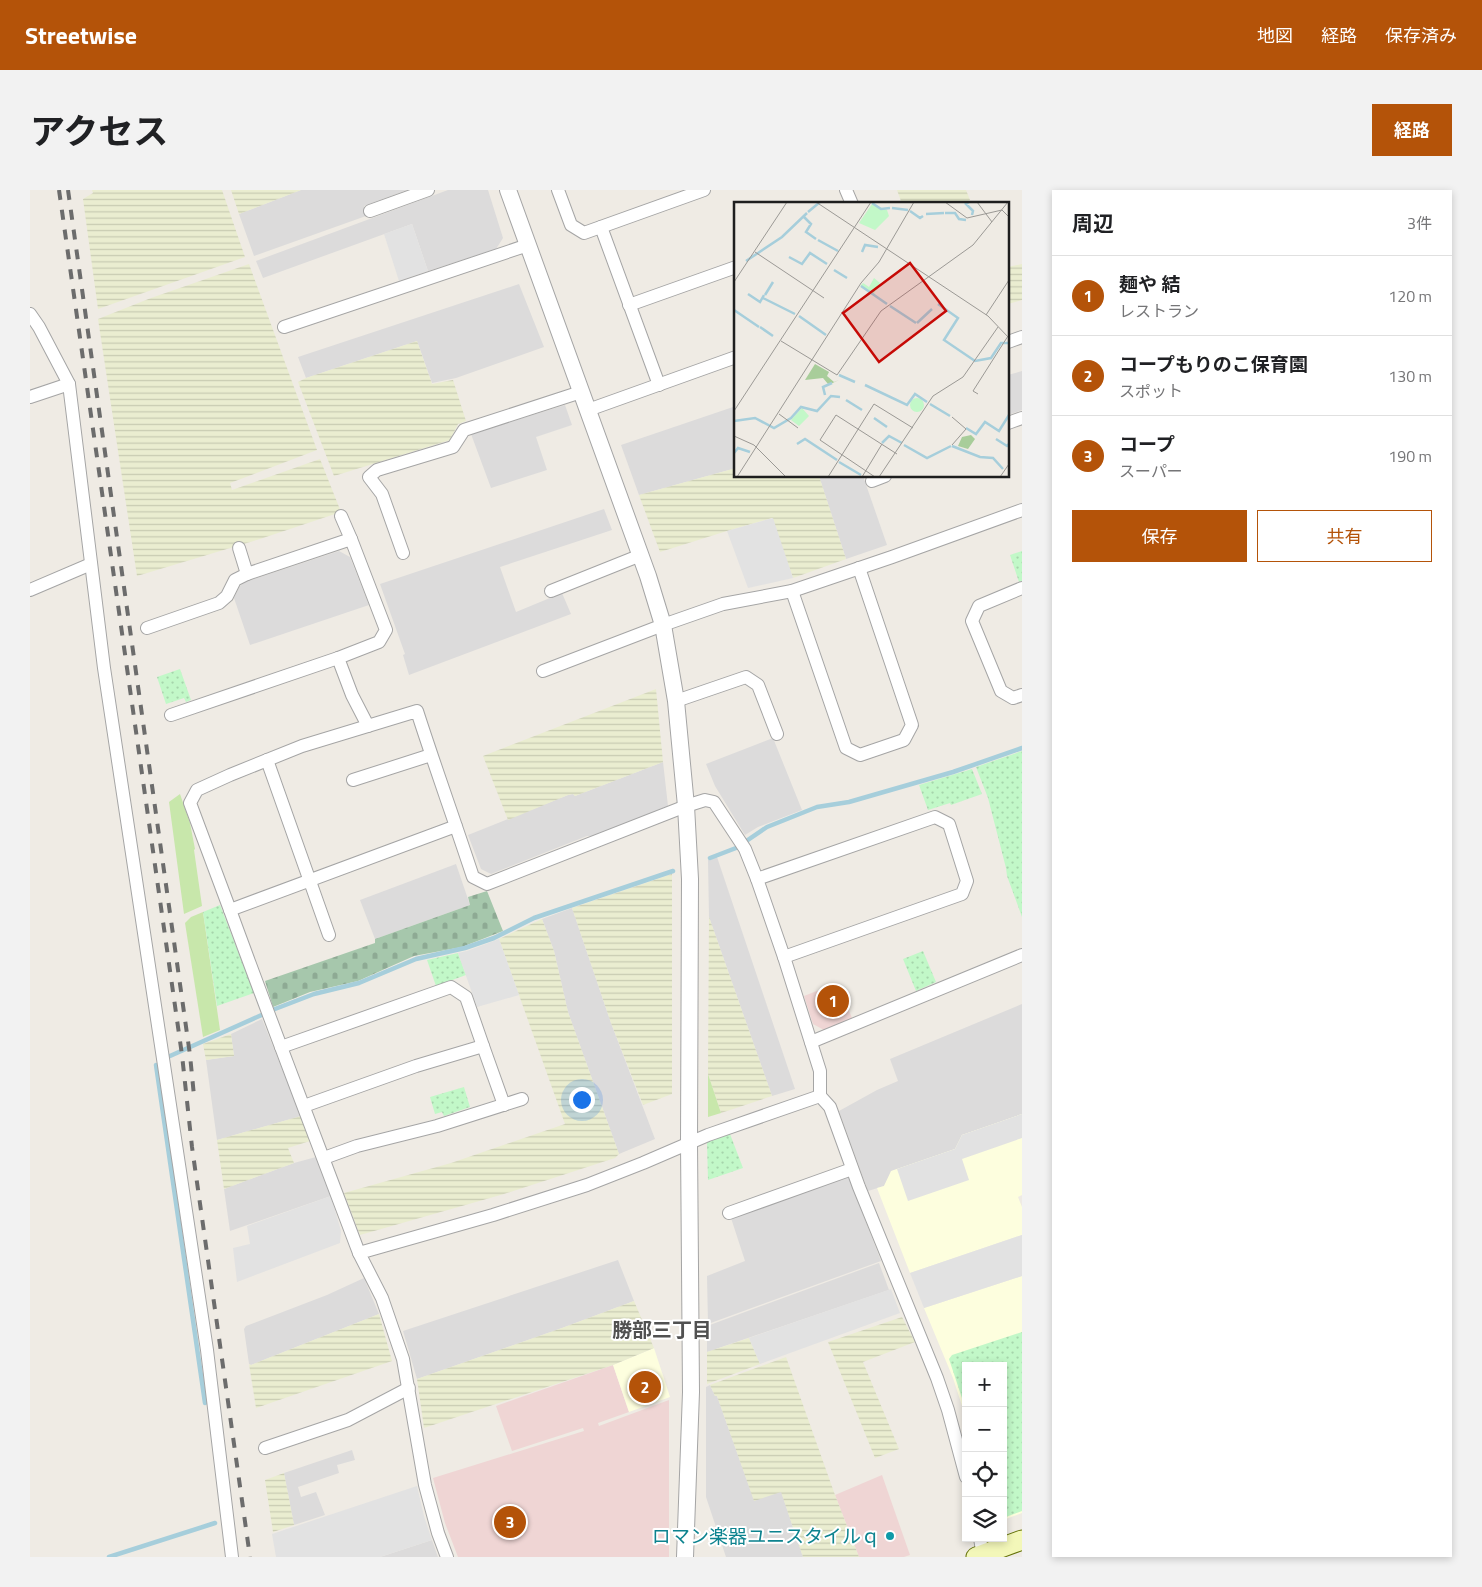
<!DOCTYPE html>
<html lang="ja">
<meta charset="utf-8">
<style>
:root{--surface:#fff;--page:#f2f2f2;--text:#202124;--muted:#757577;--line:#e0e0e0;--accent:#b45309}
body{margin:0;font-family:"Titillium Web","Noto Sans JP",sans-serif;background:var(--page);color:var(--text)}
.controls{position:absolute;right:15px;bottom:15px;display:grid;overflow:hidden;border-radius:0px;box-shadow:0 2px 8px #0003}
.controls button{width:45px;height:45px;display:grid;place-items:center;padding:0;border:0;border-bottom:1px solid var(--line);background:var(--surface);color:var(--text);font:25px sans-serif}
.you{position:absolute;left:551px;top:909px;width:18px;height:18px;margin:-12px;border:4px solid #fff;border-radius:50%;background:#1a73e8;box-shadow:0 0 0 8px #1a73e833}
.badge{display:grid;place-items:center;width:32px;height:32px;border-radius:50%;background:var(--accent);color:#fff;font-size:16px;font-weight:700}
.pin{position:absolute;translate:-50% -50%;border:2px solid #fff;box-shadow:0 1px 5px #0006}
.list{margin:0;padding:0;list-style:none}
h2{display:flex;justify-content:space-between;align-items:center;height:65px;margin:0;padding:0 20px;font-size:21px}
h2 small{font-size:16px;font-weight:400;color:var(--muted)}
.list li{display:grid;grid-template-columns:32px 1fr auto;gap:15px;align-items:center;box-sizing:border-box;height:80px;padding:0 20px;border-top:1px solid var(--line)}
.list b{display:block;font-size:19px;white-space:nowrap}
.list p{margin:0;font-size:16px;white-space:nowrap;color:var(--muted)}
.list em{font-size:16px;font-style:normal;color:var(--muted)}
.actions{display:flex;gap:10px;padding:15px 20px}
.actions a{flex:1;padding:11px 0;border:1px solid var(--accent);border-radius:0px;text-align:center;font-size:18px;color:var(--accent)}
.actions .main{background:var(--accent);color:#fff}
.icon{flex:none;width:28px;height:28px;fill:none;stroke:currentColor;stroke-width:2;stroke-linecap:round;stroke-linejoin:round}
.map{position:relative;flex:none;width:992px;height:1367px;overflow:hidden;border-radius:0px}
header{display:flex;align-items:center;gap:30px;box-sizing:border-box;height:70px;padding:0 25px;background:var(--accent);color:#fff}
header strong{font-size:24px}
nav{display:flex;gap:28px;margin-inline-start:auto;font-size:18px}
.intro{display:flex;align-items:center;justify-content:space-between;box-sizing:border-box;height:120px;padding:0 30px}
h1{margin:0;font-size:35px}
.button{padding:12px 22px;border-radius:0px;background:var(--accent);color:#fff;font-size:18px;font-weight:700}
main{display:flex;gap:30px;padding:0 30px}
aside{flex:1;background:var(--surface);border-radius:0px;box-shadow:0 2px 8px #0003}
.map>svg:first-child{display:block}
.residential{fill:#dcdbdb}
.commercial{fill:#efd5d4}
.education{fill:#fdfede}
.farmland{fill:url(#farmland-rules)}
.grass{fill:#c8e7ab}
.cemetery{fill:url(#cemetery-stones)}
.park{fill:url(#park-dots)}
.parking{fill:#e2e2e2}
.lines{fill:none;stroke-linecap:round;stroke-linejoin:round}
.stream{stroke:#a6cedb;stroke-width:4.5}
.minor-casing{stroke:#a5a5a5;stroke-width:14}
.tertiary-casing{stroke:#a5a5a5;stroke-width:18}
.secondary-casing{stroke:#647208;stroke-width:21}
.minor{stroke:#fff;stroke-width:12}
.tertiary{stroke:#fff;stroke-width:16}
.secondary{stroke:#f3f7b9;stroke-width:19}
.rail{stroke:#6c6c6c;stroke-width:4;stroke-dasharray:10 10;stroke-linecap:butt}
.culture-dot{fill:#0f9aa8;stroke:#fff;stroke-width:2}
.labels{text-anchor:middle;stroke-width:4;stroke-linejoin:round;paint-order:stroke}
.culture-label{font-size:19px;fill:#0d838f;stroke:#fff;text-anchor:end}
.neighbourhood-label{font-size:20px;font-weight:bold;fill:#515151;stroke:#fff}
.inset-river{fill:none;stroke:#a6cedb;stroke-width:2.5}
.inset-road{fill:none;stroke:#9b9995;stroke-width:1}
.view{fill:#c60a06;fill-opacity:0.15;stroke:#c60a06;stroke-width:2.5}
.inset-edge{fill:none;stroke:#1e1e1e;stroke-width:2.5}
</style>
<header>
<strong>Streetwise</strong>
<nav><a>地図</a><a>経路</a><a>保存済み</a></nav>
</header>
<div class="intro"><h1>アクセス</h1><a class="button">経路</a></div>
<main>
<div class="map">
<svg width="992" height="1367" viewBox="0 0 992 1367">
<defs>
<pattern id="farmland-rules" width="6" height="5" patternUnits="userSpaceOnUse" patternTransform="scale(1.25)"><rect width="6" height="5" fill="#eaedd0"/><path d="M0 2.5h6" fill="none" stroke="#c8cbb2"/></pattern>
<pattern id="cemetery-stones" width="16" height="16" patternUnits="userSpaceOnUse" patternTransform="scale(1.25)"><rect width="16" height="16" fill="#a6c7ac"/><path d="M2 7V4a2 2 0 0 1 4 0v3zM10 15v-3a2 2 0 0 1 4 0v3z" fill="#8eaa94"/></pattern>
<pattern id="park-dots" width="8" height="8" patternUnits="userSpaceOnUse" patternTransform="scale(1.25)"><rect width="8" height="8" fill="#c2f8c8"/><path d="M2 2h.1M6 6h.1" fill="none" stroke="#a6d4ab" stroke-width="1.8" stroke-linecap="round"/></pattern>
</defs>
<rect width="100%" height="100%" fill="#efebe4"/>
<g class="residential">
<path d="M271,0H377L334,16L336,26L224,66L209,24Z"/>
<path d="M418,0H458L473,48L466,59L398,81L382,34L233,88L226,71Z"/>
<path d="M489,94L514,157L426,188L402,193L387,151L276,188L268,167Z"/>
<path d="M992,181V220L978,225V185Z"/>
<path d="M535,215L542,235L506,247L517,280L461,298L441,244Z"/>
<path d="M706,216V278L609,305L591,255Z"/>
<path d="M789,286H833L857,355L816,369Z"/>
<path d="M574,319L582,340L470,377L486,422L532,403L541,424L379,485L373,465L375,464L350,394Z"/>
<path d="M309,361L320,367L339,415L220,455L204,408L210,396L215,392Z"/>
<path d="M743,548L772,620L728,637L715,645L685,596L676,574Z"/>
<path d="M633,572L638,616L564,646H557L461,684L451,679L438,645L538,605L543,604L545,606Z"/>
<path d="M687,667L765,899L742,906L679,727L678,670Z"/>
<path d="M426,674L440,715L345,749L330,710Z"/>
<path d="M542,718L581,833L625,949L589,964L538,822L524,761L512,729Z"/>
<path d="M992,814V924L932,945L925,959L862,981L854,996L838,1001L809,921L847,900L868,891L860,869Z"/>
<path d="M232,829L271,926L187,950L176,870L204,866L201,844Z"/>
<path d="M286,967L301,1006L200,1041L194,999L264,973Z"/>
<path d="M818,986L851,1071L678,1134L677,1086L715,1071L701,1028Z"/>
<path d="M588,1070L604,1111L532,1138L387,1189L373,1141Z"/>
<path d="M849,1073L859,1100L677,1162V1136Z"/>
<path d="M334,1088L349,1124L221,1175L219,1174L214,1139L216,1136L297,1105Z"/>
<path d="M680,1195L685,1206H687L724,1310L751,1301L773,1367H696L676,1307V1197Z"/>
<path d="M322,1260L325,1270L307,1275L309,1283L268,1297L271,1307L286,1302L295,1325L264,1335L254,1283Z"/>
<path d="M402,1350L408,1367H350Z"/>
</g>
<g class="commercial">
<path d="M807,793L822,828L794,840L783,834L774,806Z"/>
<path d="M583,1175L599,1222L568,1233L569,1236L639,1210V1367H428L415,1333L403,1288L554,1241L553,1238L482,1261L466,1216Z"/>
<path d="M852,1285L880,1365L874,1367H829L805,1305Z"/>
</g>
<g class="education">
<path d="M992,924V1005L988,1007L992,1017V1045L880,1083L847,998L854,996L861,981L925,959L932,945Z"/>
<path d="M992,1086V1323L973,1330V1176H936V1228L923,1188L894,1118Z"/>
<path d="M624,1158L640,1207L599,1222L583,1175Z"/>
</g>
<g class="farmland">
<path d="M62,0H192L215,67L68,119L53,9L63,3Z"/>
<path d="M201,0H271L209,24Z"/>
<path d="M867,0H936L940,10L932,14H872Z"/>
<path d="M219,74L287,260L200,293L202,300L290,269L311,322L230,349L107,386L68,129L121,108Z"/>
<path d="M992,74V110L978,114V77Z"/>
<path d="M387,151L402,194L423,190L436,231L428,234L420,250L304,286L268,192L276,188Z"/>
<path d="M706,278V286H789L816,369L763,388L742,328L697,341L630,362L609,305Z"/>
<path d="M626,499L633,572L545,606L543,604L538,605L478,630L453,566Z"/>
<path d="M642,684V904L613,915L581,833L542,718Z"/>
<path d="M679,727L742,906L691,923L678,884Z"/>
<path d="M512,729L524,761L538,822L589,964L585,968L474,1004L330,1045L314,1003L421,973L535,934L469,749Z"/>
<path d="M201,844L204,866L176,870L173,854Z"/>
<path d="M271,926L280,951L258,958L264,973L194,999L187,950Z"/>
<path d="M604,1111L624,1158L583,1175L394,1238L387,1189L532,1138Z"/>
<path d="M349,1124L362,1171L226,1218L219,1174L221,1175Z"/>
<path d="M872,1127L885,1152L833,1172L869,1259L845,1268L798,1152Z"/>
<path d="M719,1148L730,1174L677,1194V1162Z"/>
<path d="M756,1167L805,1305L829,1367H773L751,1302L724,1311L687,1206H685L680,1195Z"/>
<path d="M254,1283L264,1335L243,1342L235,1290Z"/>
</g>
<g class="grass">
<path d="M150,604L160,633L165,659L164,660L172,716L154,724L139,612Z"/>
<path d="M173,722L190,840L173,847L155,733L161,727Z"/>
<path d="M678,884L691,923L678,927Z"/>
</g>
<path class="cemetery" d="M457,701L473,741L432,757L384,766L328,791L280,802L243,817L235,791L345,753V749L440,715L438,707Z"/>
<g class="park">
<path d="M992,361V391L989,392L980,365Z"/>
<path d="M150,479L161,510L156,512L154,508L136,514L127,487Z"/>
<path d="M992,561V727L977,686L976,678L958,608L946,577Z"/>
<path d="M942,579L952,604L921,615L920,613L898,620L889,595Z"/>
<path d="M190,715L224,803L187,816L173,722Z"/>
<path d="M893,761L906,792L886,801L873,769Z"/>
<path d="M428,763L436,785L406,796L397,770Z"/>
<path d="M434,897L440,917L414,926L412,922L405,924L400,907Z"/>
<path d="M700,944L713,978L678,990L677,952Z"/>
<path d="M992,1142V1321L973,1328V1176H936V1220L919,1169L922,1165Z"/>
</g>
<g class="parking">
<path d="M382,34L398,81L369,91L354,44Z"/>
<path d="M743,328L763,388L718,398L697,341Z"/>
<path d="M469,749L489,805L447,817L428,763L437,761Z"/>
<path d="M992,924V948L932,969L939,990L878,1011L867,979L925,959L932,945Z"/>
<path d="M301,1006L311,1041L310,1053L207,1092L203,1058L220,1054L217,1036Z"/>
<path d="M992,1045V1086L894,1118L880,1083Z"/>
<path d="M861,1099L870,1123L730,1174L719,1148Z"/>
<path d="M387,1296L394,1326L402,1350L350,1367H246L242,1344Z"/>
</g>
<g class="lines">
<g class="stream">
<path d="M680,668L706,658L737,637L787,617L819,612L923,582L992,558"/>
<path d="M140,866L245,819L284,804L329,793L386,769L435,758L464,748L504,728L643,681"/>
<path d="M126,875L175,1213"/>
<path d="M79,1367L185,1333"/>
</g>
<defs>
<g id="minor">
<path d="M528,0L541,35L554,43L674,0"/>
<path d="M816,0L822,14"/>
<path d="M340,21L398,0"/>
<path d="M571,37L629,195"/>
<path d="M599,115L706,77"/>
<path d="M0,124L9,137L39,194L74,478L177,1160L202,1367"/>
<path d="M254,137L498,55"/>
<path d="M978,152L992,147"/>
<path d="M0,207L39,194"/>
<path d="M558,220L706,167"/>
<path d="M978,233L992,228"/>
<path d="M842,291L855,286"/>
<path d="M311,326L321,349"/>
<path d="M209,358L217,384"/>
<path d="M373,363L352,304L339,287L347,280L423,257L434,240L551,202"/>
<path d="M992,398L949,416L942,431L971,501L983,508L992,505"/>
<path d="M0,400L61,374"/>
<path d="M521,401L611,365"/>
<path d="M762,401L816,558L830,565L874,550L882,535L829,378"/>
<path d="M117,438L189,413L197,406L205,390L217,384L321,349L356,440L349,452L308,468L322,505L338,536"/>
<path d="M513,481L633,435L693,414L762,401L862,367L992,320"/>
<path d="M646,511L716,487L728,495L747,544"/>
<path d="M141,525L308,468"/>
<path d="M237,570L299,745"/>
<path d="M323,590L401,565"/>
<path d="M426,636L200,720L160,613L167,600L200,585L272,556L387,521C405,577 425,632 443,687L457,694L656,616L675,610L684,612L715,659L727,689L754,767L790,881V906L800,917L829,997L907,1188L918,1220L936,1287"/>
<path d="M727,689L905,627L919,634L937,691L932,704L754,767"/>
<path d="M200,720C242,835 286,949 329,1063"/>
<path d="M781,852L992,765"/>
<path d="M251,857L421,797L436,807L453,856"/>
<path d="M274,916L386,876L453,856L474,915"/>
<path d="M294,968L327,956L407,936L492,909"/>
<path d="M699,1023L822,979"/>
<path d="M235,1258L318,1230L379,1198"/>
<path d="M950,1348L953,1367"/>
<path d="M417,1367L408,1343L395,1295L373,1169L352,1108L329,1063L463,1025L557,995L613,973L678,945L790,906"/>
</g>
<path id="tertiary" d="M478,0L618,386L633,435L646,511L656,616L660,689L659,953L661,1202L655,1367"/>
<path id="secondary" d="M946,1367L992,1350"/>
</defs>
<use href="#minor" class="minor-casing"/>
<use href="#tertiary" class="tertiary-casing"/>
<use href="#secondary" class="secondary-casing"/>
<use href="#minor" class="minor"/>
<use href="#tertiary" class="tertiary"/>
<use href="#secondary" class="secondary"/>
<g class="rail">
<path d="M29,0L152,865L162,957L220,1367"/>
<path d="M38,0L160,865L164,906"/>
</g>
</g>
<circle class="culture-dot" cx="860" cy="1346" r="5"/>
<g class="labels">
<g class="culture-label">
<text x="850" y="1353">ロマン楽器ユニスタイルｑ</text>
</g>
<g class="neighbourhood-label">
<text x="632" y="1147">勝部三丁目</text>
</g>
</g>
<g transform="translate(704 12)">
<rect width="275" height="275" fill="#efebe4"/>
<path d="M81,162L95,170L93,174L100,180L105,178L90,185L94,182L89,176L71,178ZM237,233L241,237L234,247L224,244L228,235Z" fill="#a8cd9a"/>
<path d="M138,2L153,8L155,14L141,28L125,21ZM140,76L146,81L140,91L142,94L126,84L129,81L135,85ZM176 203a7 7 0 1 1 14 0a7 7 0 1 1-14 0ZM68,206L75,214L65,224L57,218Z" fill="#c2f8c8"/>
<path class="inset-river" d="M235,0L232,2L239,9L238,13M138,1L147,7L156,6M158,6L174,8M176,9L186,16L189,14M74,10L86,0M211,11H221L225,17L232,18M192,12L210,11M70,15L77,22L72,30L82,37M84,38L104,49M128,50L131,43L144,45M55,55L68,62L76,51L93,62M12,59L48,35L73,11M100,68L113,76M127,84L153,102M14,92L26,100L30,93M31,93L39,80M29,96L61,112M204,102L224,116L210,138L241,159L257,156L267,141H275M156,104L182,121M0,108L25,125M65,114L92,133M183,121L198,107M26,125L39,134M105,173L121,180M131,183L173,203L181,192L193,200M91,193L89,185L98,181M112,198L128,208M196,202L216,214M140,216L153,225M0,219L21,216L40,226L57,216L67,205L83,209L97,194L106,195M232,226L242,232L251,220L265,229L275,213M262,237L273,244L275,242M148,241L155,234L168,241M63,242L71,237L103,258M170,243L193,256L217,244M218,244L246,255L259,256L269,267M0,251L4,246L16,250M105,260L127,273"/>
<path class="inset-road" d="M82,0L254,114L275,136M211,0L233,16L268,8L275,15M243,0L258,20M21,50L90,96M0,80L53,0M252,113L275,78M47,139L103,173L147,109L239,43L274,0M244,192L239,189L274,134M0,209L137,0M45,212L64,226M218,215L232,227L218,243M0,234L20,243L52,275M3,275L127,81L145,60L180,0M94,275L140,202L179,226M128,275L148,242M141,275L86,238L102,213L163,252M145,275L199,194L229,175L264,125M266,275L275,262"/>
<path class="view" d="M176,61L212,109L145,160L109,111Z"/>
<rect width="275" height="275" class="inset-edge"/>
</g>
</svg>
<div class="controls">
<button>+</button>
<button>−</button>
<button><svg class="icon" aria-label="locate" viewBox="0 0 24 24"><circle cx="12" cy="12" r="6"/><path d="M12 2v4M12 18v4M2 12h4M18 12h4"/></svg></button>
<button><svg class="icon" aria-label="layers" viewBox="0 0 24 24"><path d="M12 4l9 5-9 5-9-5zM3 14l9 5 9-5"/></svg></button>
</div>
<div class="you"></div>
<div class="pin badge" style="left:803px;top:811px">1</div>
<div class="pin badge" style="left:615px;top:1197px">2</div>
<div class="pin badge" style="left:480px;top:1332px">3</div>
</div>
<aside>
<h2>周辺<small>3件</small></h2>
<ul class="list">
<li><span class="badge">1</span><div><b>麺や 結</b><p>レストラン</p></div><em>120 m</em></li>
<li><span class="badge">2</span><div><b>コープもりのこ保育園</b><p>スポット</p></div><em>130 m</em></li>
<li><span class="badge">3</span><div><b>コープ</b><p>スーパー</p></div><em>190 m</em></li>
</ul>
<div class="actions"><a class="main">保存</a><a>共有</a></div>
</aside>
</main>
